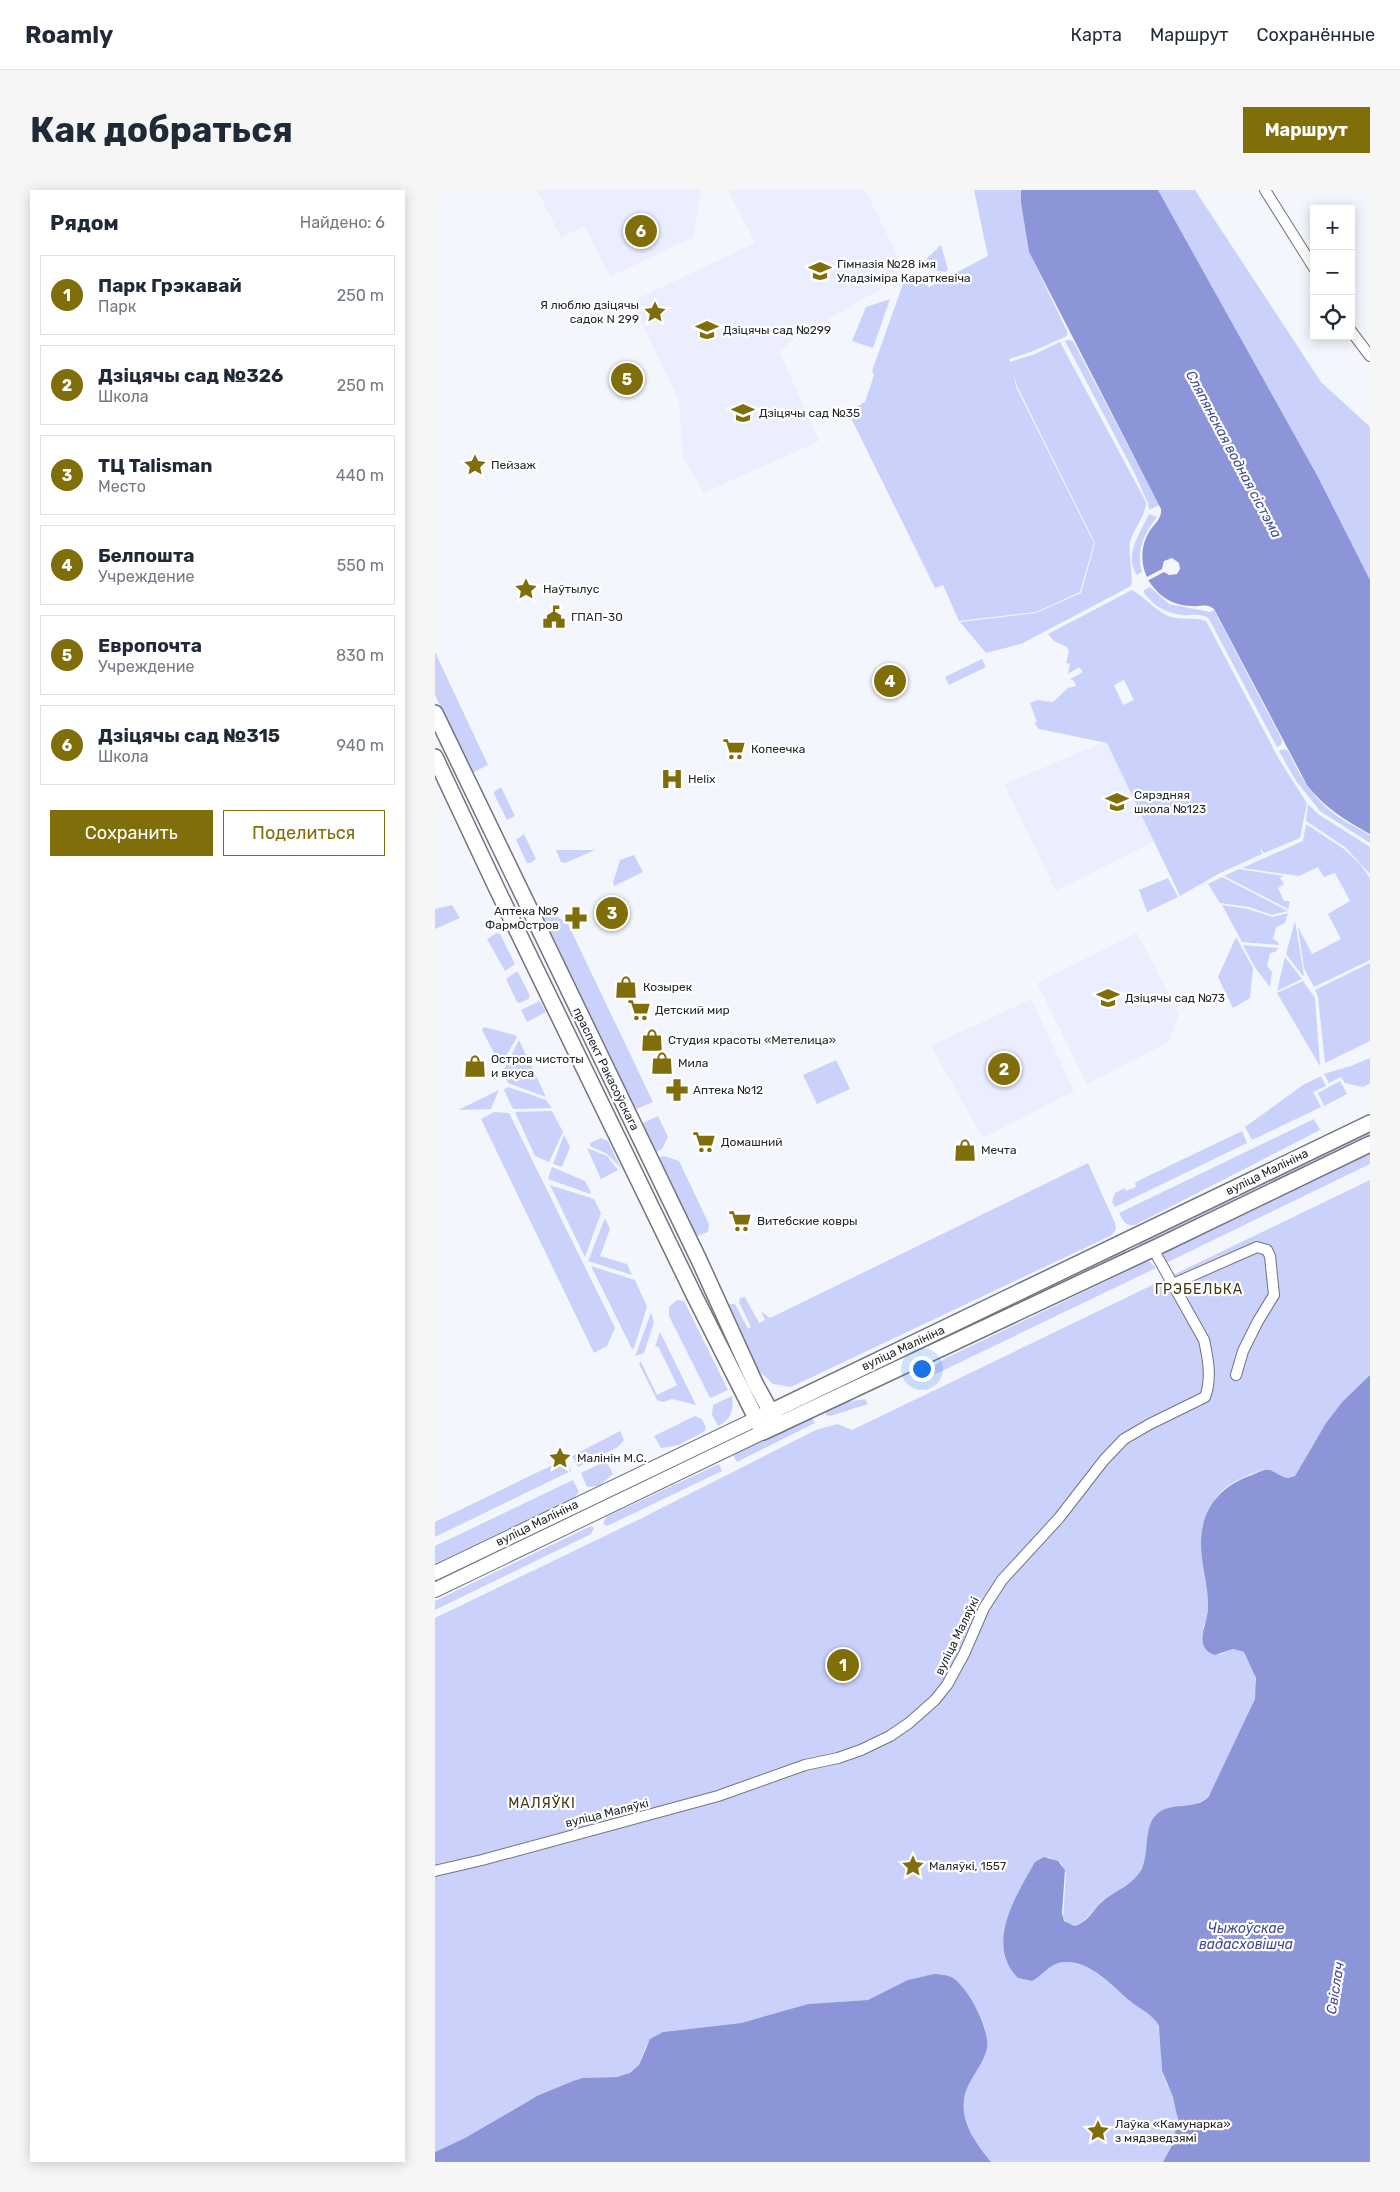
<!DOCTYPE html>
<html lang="ru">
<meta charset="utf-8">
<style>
:root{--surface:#fff;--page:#f6f6f7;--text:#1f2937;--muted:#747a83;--line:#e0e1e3;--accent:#806e0b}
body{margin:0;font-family:Rubik,sans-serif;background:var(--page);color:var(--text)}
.controls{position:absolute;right:15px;top:15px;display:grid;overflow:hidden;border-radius:0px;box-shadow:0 2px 12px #0003}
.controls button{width:45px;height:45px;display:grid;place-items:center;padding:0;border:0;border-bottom:1px solid var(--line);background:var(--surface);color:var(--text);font:25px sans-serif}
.you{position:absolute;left:486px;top:1178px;width:18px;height:18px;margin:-12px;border:4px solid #fff;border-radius:50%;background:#1a73e8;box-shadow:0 0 0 8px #1a73e833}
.badge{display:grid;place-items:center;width:32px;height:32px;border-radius:50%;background:var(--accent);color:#fff;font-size:16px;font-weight:700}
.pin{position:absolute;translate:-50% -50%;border:2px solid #fff;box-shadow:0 1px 5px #0006}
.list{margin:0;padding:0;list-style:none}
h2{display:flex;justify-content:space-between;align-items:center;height:65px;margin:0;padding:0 20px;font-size:21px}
h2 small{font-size:16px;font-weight:400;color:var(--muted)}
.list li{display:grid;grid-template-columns:32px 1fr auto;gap:15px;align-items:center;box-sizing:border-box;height:80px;margin:0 10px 10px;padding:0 10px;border:1px solid var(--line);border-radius:0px}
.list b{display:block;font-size:19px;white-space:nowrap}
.list p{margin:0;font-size:16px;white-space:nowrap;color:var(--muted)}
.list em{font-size:16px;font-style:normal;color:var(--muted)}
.actions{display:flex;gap:10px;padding:15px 20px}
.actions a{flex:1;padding:11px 0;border:1px solid var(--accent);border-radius:0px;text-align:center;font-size:18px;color:var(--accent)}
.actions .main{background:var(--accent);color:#fff}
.icon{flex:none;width:28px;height:28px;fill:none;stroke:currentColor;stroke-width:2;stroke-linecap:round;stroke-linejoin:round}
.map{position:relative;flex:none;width:935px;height:1972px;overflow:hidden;border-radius:0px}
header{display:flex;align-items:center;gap:30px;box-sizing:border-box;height:70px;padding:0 25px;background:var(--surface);border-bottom:1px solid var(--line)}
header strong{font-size:24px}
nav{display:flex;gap:28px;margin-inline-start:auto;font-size:18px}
.intro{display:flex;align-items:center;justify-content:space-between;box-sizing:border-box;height:120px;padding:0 30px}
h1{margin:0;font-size:35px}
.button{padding:12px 22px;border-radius:0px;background:var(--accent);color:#fff;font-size:18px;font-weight:700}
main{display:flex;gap:30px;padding:0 30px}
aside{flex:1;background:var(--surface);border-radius:0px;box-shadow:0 2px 12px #0003}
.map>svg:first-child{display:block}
.built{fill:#ebeefe}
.green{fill:#cad1fb;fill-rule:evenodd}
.water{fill:#8b95d8}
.pier{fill:#f4f6fd}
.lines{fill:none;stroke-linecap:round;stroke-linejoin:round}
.minor-casing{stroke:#72747e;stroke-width:12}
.secondary-casing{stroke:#72747e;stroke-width:16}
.primary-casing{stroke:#72747e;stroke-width:18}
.minor{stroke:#fff;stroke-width:10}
.secondary{stroke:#fff;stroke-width:14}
.primary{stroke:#fff;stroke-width:15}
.labels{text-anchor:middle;stroke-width:4.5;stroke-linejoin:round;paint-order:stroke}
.poi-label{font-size:12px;fill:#26272c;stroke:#fff;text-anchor:start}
.street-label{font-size:12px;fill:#26272c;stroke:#fff}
.water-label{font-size:14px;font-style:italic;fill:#454a9b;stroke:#fff}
.neighbourhood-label{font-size:14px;letter-spacing:1px;fill:#433a11;stroke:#fff}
</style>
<header>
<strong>Roamly</strong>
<nav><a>Карта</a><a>Маршрут</a><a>Сохранённые</a></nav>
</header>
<div class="intro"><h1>Как добраться</h1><a class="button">Маршрут</a></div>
<main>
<aside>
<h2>Рядом<small>Найдено: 6</small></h2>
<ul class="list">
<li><span class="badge">1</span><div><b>Парк Грэкавай</b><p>Парк</p></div><em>250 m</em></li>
<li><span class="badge">2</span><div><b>Дзіцячы сад №326</b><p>Школа</p></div><em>250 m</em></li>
<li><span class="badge">3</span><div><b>ТЦ Talisman</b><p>Место</p></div><em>440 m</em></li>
<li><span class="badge">4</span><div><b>Белпошта</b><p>Учреждение</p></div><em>550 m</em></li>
<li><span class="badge">5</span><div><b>Европочта</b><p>Учреждение</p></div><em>830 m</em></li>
<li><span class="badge">6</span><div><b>Дзіцячы сад №315</b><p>Школа</p></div><em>940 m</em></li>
</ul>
<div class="actions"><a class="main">Сохранить</a><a>Поделиться</a></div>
</aside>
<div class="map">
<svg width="935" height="1972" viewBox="0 0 935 1972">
<rect width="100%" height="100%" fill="#f4f6fd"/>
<g class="built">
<path d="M102,0H266L258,47L175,87L150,36L126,47Z"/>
<path d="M293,0H430L465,71L461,90L355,151L345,163L384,251L269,303L248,267L244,211L199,116L204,108L320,53Z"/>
<path d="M672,551L746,638L621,701L569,594Z"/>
<path d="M702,743L744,824L734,852L652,894L602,793Z"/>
<path d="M596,809L639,901L548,948L496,856Z"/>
</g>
<g class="green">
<path d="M539,0H586V13L594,62L632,141V146L598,161L574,169L575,172L600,164L625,152L711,312C711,327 698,338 695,353C693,365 699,388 696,396L586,454L551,463L525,432L601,423L646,403L660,353L582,196L579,184L581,197L659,353L645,402L601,422L524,431L508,395L500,398L413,222L430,212L439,185L437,181L469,91L488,92L494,97L553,66Z"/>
<path d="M723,0H760L886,192L935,237V390L883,287Z"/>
<path d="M506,55L513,80L510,82L487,78V73Z"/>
<path d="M455,109L438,158L417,151L431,117Z"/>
<path d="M633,150L638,151L724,315L714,320L713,313L699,282L630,151Z"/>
<path d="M714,324L722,327C709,343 701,361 707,382L702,385C688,366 706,341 714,324Z"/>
<path d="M715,397L734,414L775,422L779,420L783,428L782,429L784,430L847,550L846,555L842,557L774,429C765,422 757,426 747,425C733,424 717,415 709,403V400Z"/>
<path d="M697,400C711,408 720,421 736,427C747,430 760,427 771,431L845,571L872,613L865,648L829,663L825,658L827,664L785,683L745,706L672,553L604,539L599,533L602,532L595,513L602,510L618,512L633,498L641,496L639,491L635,489L648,482L644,477L633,484L635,474L631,473L634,462L632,457L619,451L613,444ZM689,490L699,510L688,515L679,495Z"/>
<path d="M0,462L53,575L37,583L0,505Z"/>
<path d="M547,469L551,477L514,495L510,487Z"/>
<path d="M848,559L853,561C864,584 877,607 898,623C909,632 923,638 935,645V653L885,621L861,591L844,561Z"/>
<path d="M66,597L80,626L72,630L59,604L60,601Z"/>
<path d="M873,614L883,624L935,657V684L910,657L871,631Z"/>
<path d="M871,634L909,659L925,674L935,688V770L879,797L869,778L863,737L877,764L906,749L893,724L915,711L900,683L889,687L883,677L864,686L807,678L868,651Z"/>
<path d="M89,644L101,669L95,673H92L81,650Z"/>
<path d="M121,660H160L130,673L126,672Z"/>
<path d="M199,665L208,682L179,696L178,693L185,670Z"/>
<path d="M804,679L849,686L845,688L849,694L843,698L849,711H855L853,719L789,686Z"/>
<path d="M787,687L853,721L837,725L814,717L785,713L773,694Z"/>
<path d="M733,688L743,707L712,722L704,700Z"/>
<path d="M17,715L25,728L0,739V719Z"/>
<path d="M787,715L813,719L838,727L853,723L850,733L841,737L838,749L843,752L844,755L807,752Z"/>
<path d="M112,722L132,732L218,912L201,919L107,724Z"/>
<path d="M860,731L869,785L868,786L851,764Z"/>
<path d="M62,743L65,744L80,774L70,781L52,749Z"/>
<path d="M801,747L818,778L815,808L798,818L783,787Z"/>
<path d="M808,755L844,758L840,762L835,763L832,776L837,782L835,797L819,776Z"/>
<path d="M850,767L867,789L842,801Z"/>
<path d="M935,773V851L890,873L883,807L880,800Z"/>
<path d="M81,782H83L95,806L93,809L85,813L82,812L71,789Z"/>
<path d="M868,791L880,808L885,876L842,803Z"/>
<path d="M105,811L111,822L92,832L86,820Z"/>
<path d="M49,837L80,845L82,847L71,866L62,869L47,840Z"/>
<path d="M84,850L111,907L73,893L68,881Z"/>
<path d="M935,868V893L928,897L910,893L906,887L894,893L889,884L916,876Z"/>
<path d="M401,870L415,899L382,914L368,885Z"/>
<path d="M886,886L891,896L878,902L886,917L817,950L810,937L868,895Z"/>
<path d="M905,891L912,904L889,916L883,903Z"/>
<path d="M73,897L111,910L117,918L78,919L69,900Z"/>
<path d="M64,900L56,919L23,920Z"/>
<path d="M117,921L128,942L114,972L100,966L80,922Z"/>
<path d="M59,922L74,923L180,1138L172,1156L159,1163L46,929Z"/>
<path d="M223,926L233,947L227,959L221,962L208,933Z"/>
<path d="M879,929L885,940L700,1035C690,1036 688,1031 684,1023Z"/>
<path d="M935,939V945L705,1055L703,1054L702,1052Z"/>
<path d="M807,941L812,953L680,1017L677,1012L680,1003L690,998L691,1001L701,997L700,993L709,988Z"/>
<path d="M129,945L135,957L127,977L118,974Z"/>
<path d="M166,948L173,951L186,978L172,964L155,956V953Z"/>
<path d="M152,958L172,966L183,980L166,989Z"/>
<path d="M935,963V974L731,1073L728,1066L730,1062Z"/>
<path d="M229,966L244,971L274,1034L273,1042L262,1046L224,967Z"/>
<path d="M653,973L680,1033L681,1039L677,1045L356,1197L338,1194L324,1181L294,1114H300L313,1139L316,1137L304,1112L305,1108L310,1107L324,1133L330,1130L326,1121L335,1128Z"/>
<path d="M117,977L150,991L156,1002L155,1004L113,989Z"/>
<path d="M935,990V1185L908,1211L891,1233L860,1286L853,1288C846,1287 841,1282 835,1280C825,1278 797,1292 789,1299C740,1346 789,1393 768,1438L784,1465L798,1459L809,1462C818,1472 822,1488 821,1501C819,1525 789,1576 778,1600C766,1619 747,1615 728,1621L709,1673L702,1687L688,1699L667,1711L647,1733L639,1736L632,1734L628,1728L631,1683L626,1673L613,1667C609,1670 604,1672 600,1675C594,1680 590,1692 587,1698C573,1726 555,1762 583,1788L597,1791C609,1785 614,1772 629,1772C656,1770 677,1797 696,1812C705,1819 717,1822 722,1833C729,1846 724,1864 727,1879C728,1889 734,1897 738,1907C747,1931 740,1951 728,1972H556C542,1954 526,1934 529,1910C530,1895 541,1882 548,1869C558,1849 547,1825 535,1809C528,1799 515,1792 506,1784L480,1788L433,1810L373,1814L306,1833L228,1842L211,1856L204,1875L195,1884L182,1887L147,1888L138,1891L93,1911L30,1948L0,1962V1428L205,1329L381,1240L402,1234L417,1240Z"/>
<path d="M115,995L159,1009L166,1023L150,1067Z"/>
<path d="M170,1028L175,1039L165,1066L192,1074L197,1085L153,1071Z"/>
<path d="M691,1058V1062L385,1210L383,1206Z"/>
<path d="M711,1072H715L721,1078L484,1192L482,1188L509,1169Z"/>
<path d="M156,1076L200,1090L212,1117L199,1158L197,1159Z"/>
<path d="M242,1110L249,1111L293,1200L275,1208L234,1126V1117Z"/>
<path d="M216,1123L219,1132L209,1163L200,1166Z"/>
<path d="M225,1142L261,1215L237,1209L228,1212L222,1210L204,1174L206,1172L222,1205L242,1195L223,1156L220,1157Z"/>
<path d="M297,1206C299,1221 296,1229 283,1236L277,1225L278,1215Z"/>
<path d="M430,1209L433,1214L395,1226L391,1225L389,1221L412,1212Z"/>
<path d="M260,1226L267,1229L271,1238L270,1241L244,1255L226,1258L219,1246Z"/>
<path d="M376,1227L380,1233L302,1272L298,1265Z"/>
<path d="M185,1241L189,1250L183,1257L143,1277L137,1266Z"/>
<path d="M130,1269L136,1281L0,1347V1332Z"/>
<path d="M171,1271L178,1284L164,1296L152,1297L146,1283Z"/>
<path d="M284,1274L287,1281L172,1336L168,1334L171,1327Z"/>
<path d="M138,1290L144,1302L140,1307L0,1375V1356Z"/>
<path d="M156,1336L159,1338L156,1344L0,1420V1411Z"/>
</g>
<g class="water">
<path d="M586,0H723L883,287L935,390V644C910,630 890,618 872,595L779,419C772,413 766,417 757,416C743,416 729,410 720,399C706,384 703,360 714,342C719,334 727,329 726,319L594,62L586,13Z"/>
<path d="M935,1185V1972H728L737,1955L743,1930L738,1907L727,1881L724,1836C717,1823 706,1820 695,1811C677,1796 656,1771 630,1772C615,1772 609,1785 597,1791L583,1788C549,1755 582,1704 600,1672L609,1667L623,1671L630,1680L627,1723L629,1731L639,1736C653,1733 658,1719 668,1711C681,1700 697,1696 706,1680C715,1664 708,1638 721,1625C736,1610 760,1622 774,1606L820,1509L821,1488L809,1462L798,1459L780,1465C757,1458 773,1433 773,1418C774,1397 766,1375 766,1353C766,1319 785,1296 817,1285C822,1283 829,1279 835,1280C841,1282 846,1287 853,1288L860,1286L891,1233L908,1211Z"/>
<path d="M499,1784C506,1784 512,1785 518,1788C534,1799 555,1839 552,1858C548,1877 531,1891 529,1910C526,1934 542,1954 556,1972H0V1962L30,1948L102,1906L138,1891L147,1888L182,1887L195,1883L204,1875L215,1849L228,1842L306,1833L373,1814L433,1810L473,1790Z"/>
</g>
<path class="pier" d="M737,368L744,373L745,379L742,384L734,385L729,382L712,391L710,388L727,379L729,371Z"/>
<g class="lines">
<defs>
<g id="minor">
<path d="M830,0L879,78"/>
<path d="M916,141L935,166"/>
<path d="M738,1094L822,1057L832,1060L835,1066L839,1105L823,1131L808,1161L801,1185"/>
<path d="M0,1681L47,1670L283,1606L370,1575L403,1568L426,1560L455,1546L474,1533L500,1510L512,1495L529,1464L549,1418L567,1390L624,1328L669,1270L689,1249L715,1234L770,1207C777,1189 773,1168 769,1150L718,1059"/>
</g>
<g id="secondary">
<path d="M0,1383L321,1229"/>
<path d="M0,1400L328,1242"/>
</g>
<g id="primary">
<path d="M0,523L264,1070L320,1193L343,1235"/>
<path d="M0,567L62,699L260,1107L328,1242L724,1056L935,954"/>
<path d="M327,1226L935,933"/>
</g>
</defs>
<use href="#minor" class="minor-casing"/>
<use href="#secondary" class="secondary-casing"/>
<use href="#primary" class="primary-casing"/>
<use href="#minor" class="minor"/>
<use href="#secondary" class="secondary"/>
<use href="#primary" class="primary"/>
</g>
<defs>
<symbol id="school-bare" viewBox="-9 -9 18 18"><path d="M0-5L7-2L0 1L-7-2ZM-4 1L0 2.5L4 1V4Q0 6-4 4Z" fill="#806e0b" stroke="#fff" stroke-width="2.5" paint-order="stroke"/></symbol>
<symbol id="sight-bare" viewBox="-9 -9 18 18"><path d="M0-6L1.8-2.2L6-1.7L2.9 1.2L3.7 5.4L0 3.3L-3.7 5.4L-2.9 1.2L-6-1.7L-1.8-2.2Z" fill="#806e0b" stroke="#fff" stroke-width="2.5" paint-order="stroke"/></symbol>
<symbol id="civic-bare" viewBox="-9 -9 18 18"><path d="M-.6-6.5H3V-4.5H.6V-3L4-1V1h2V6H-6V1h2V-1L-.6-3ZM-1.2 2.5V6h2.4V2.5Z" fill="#806e0b" stroke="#fff" stroke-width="2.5" paint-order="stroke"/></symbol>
<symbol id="supermarket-bare" viewBox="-9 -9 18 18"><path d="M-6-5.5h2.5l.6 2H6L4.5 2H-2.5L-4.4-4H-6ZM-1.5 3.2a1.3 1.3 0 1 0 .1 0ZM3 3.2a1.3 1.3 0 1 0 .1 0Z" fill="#806e0b" stroke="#fff" stroke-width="2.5" paint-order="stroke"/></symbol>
<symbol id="hospital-bare" viewBox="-9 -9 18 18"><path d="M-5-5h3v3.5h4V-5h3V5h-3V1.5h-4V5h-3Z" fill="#806e0b" stroke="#fff" stroke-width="2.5" paint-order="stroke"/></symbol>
<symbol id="pharmacy-bare" viewBox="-9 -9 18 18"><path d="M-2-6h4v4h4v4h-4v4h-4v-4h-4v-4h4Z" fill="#806e0b" stroke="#fff" stroke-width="2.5" paint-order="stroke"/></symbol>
<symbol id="shop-bare" viewBox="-9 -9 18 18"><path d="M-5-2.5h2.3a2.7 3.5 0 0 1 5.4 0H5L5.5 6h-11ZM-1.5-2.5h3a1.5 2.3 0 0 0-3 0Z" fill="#806e0b" stroke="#fff" stroke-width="2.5" paint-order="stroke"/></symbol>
</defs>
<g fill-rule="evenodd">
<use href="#school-bare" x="369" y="65" width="32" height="32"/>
<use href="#sight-bare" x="204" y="106" width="32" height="32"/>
<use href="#school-bare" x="256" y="124" width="32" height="32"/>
<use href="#school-bare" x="292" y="207" width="32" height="32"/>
<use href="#sight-bare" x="24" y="259" width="32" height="32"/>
<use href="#sight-bare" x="75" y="383" width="32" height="32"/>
<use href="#civic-bare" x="103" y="411" width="32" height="32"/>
<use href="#supermarket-bare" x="283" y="543" width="32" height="32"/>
<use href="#hospital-bare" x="221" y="573" width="32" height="32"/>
<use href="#school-bare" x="666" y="596" width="32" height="32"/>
<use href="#pharmacy-bare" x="125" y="712" width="32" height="32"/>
<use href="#shop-bare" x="175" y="781" width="32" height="32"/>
<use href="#school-bare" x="657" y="792" width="32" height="32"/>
<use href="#supermarket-bare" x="188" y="804" width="32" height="32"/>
<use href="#shop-bare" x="201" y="834" width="32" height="32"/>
<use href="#shop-bare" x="211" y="857" width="32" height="32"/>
<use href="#shop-bare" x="24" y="860" width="32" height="32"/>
<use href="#pharmacy-bare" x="226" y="884" width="32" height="32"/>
<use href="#supermarket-bare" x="253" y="936" width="32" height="32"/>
<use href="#shop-bare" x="514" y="944" width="32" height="32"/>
<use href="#supermarket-bare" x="289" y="1015" width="32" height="32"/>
<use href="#sight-bare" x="109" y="1252" width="32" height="32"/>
<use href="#sight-bare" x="462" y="1660" width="32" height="32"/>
<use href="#sight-bare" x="647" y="1925" width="32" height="32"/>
</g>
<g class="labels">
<g class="poi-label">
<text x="402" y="78">Гімназія №28 імя<tspan x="402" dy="14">Уладзіміра Караткевіча</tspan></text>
<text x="204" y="119" text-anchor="end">Я люблю дзіцячы<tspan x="204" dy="14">садок N 299</tspan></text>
<text x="288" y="144">Дзіцячы сад №299</text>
<text x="324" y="227">Дзіцячы сад №35</text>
<text x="56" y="279">Пейзаж</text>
<text x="108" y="403">Наўтылус</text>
<text x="136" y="431">ГПАП-30</text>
<text x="316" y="563">Копеечка</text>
<text x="253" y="593">Helix</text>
<text x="699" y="609">Сярэдняя<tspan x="699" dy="14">школа №123</tspan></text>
<text x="124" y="725" text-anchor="end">Аптека №9<tspan x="124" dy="14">ФармОстров</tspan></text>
<text x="208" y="801">Козырек</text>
<text x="690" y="812">Дзіцячы сад №73</text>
<text x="220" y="824">Детский мир</text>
<text x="233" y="854">Студия красоты «Метелица»</text>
<text x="56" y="873">Остров чистоты<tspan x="56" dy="14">и вкуса</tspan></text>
<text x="243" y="877">Мила</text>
<text x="258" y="904">Аптека №12</text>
<text x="286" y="956">Домашний</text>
<text x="546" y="964">Мечта</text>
<text x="322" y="1035">Витебские ковры</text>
<text x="142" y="1272">Малінін М.С.</text>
<text x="494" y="1680">Маляўкі, 1557</text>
<text x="680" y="1938">Лаўка «Камунарка»<tspan x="680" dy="14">з мядзведзямі</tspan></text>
</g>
<g class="street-label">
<text transform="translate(171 879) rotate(64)" y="4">праспект Ракасоўскага</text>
<text transform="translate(832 982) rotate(-26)" y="4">вуліца Малініна</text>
<text transform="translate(468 1158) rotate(-25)" y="4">вуліца Малініна</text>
<text transform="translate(102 1333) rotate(-26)" y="4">вуліца Малініна</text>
<text transform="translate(522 1446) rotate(-64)" y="4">вуліца Маляўкі</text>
<text transform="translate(172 1623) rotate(-14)" y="4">вуліца Маляўкі</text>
</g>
<g class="water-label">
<text transform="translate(799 264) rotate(62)" y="5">Сляпянская водная сістэма</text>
<text x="811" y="1743">Чыжоўскае<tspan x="811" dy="16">вадасховішча</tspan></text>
<text transform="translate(900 1798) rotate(-81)" y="5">Свіслач</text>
</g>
<g class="neighbourhood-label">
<text x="764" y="1104">ГРЭБЕЛЬКА</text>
<text x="107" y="1618">МАЛЯЎКІ</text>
</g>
</g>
</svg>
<div class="controls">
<button>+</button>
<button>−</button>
<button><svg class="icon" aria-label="locate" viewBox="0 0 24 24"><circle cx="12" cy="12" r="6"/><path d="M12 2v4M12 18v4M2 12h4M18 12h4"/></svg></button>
</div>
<div class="you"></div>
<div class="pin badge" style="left:408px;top:1475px">1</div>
<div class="pin badge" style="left:569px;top:879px">2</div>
<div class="pin badge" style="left:177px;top:723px">3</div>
<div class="pin badge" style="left:455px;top:491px">4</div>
<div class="pin badge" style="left:192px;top:189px">5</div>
<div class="pin badge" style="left:206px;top:41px">6</div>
</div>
</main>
